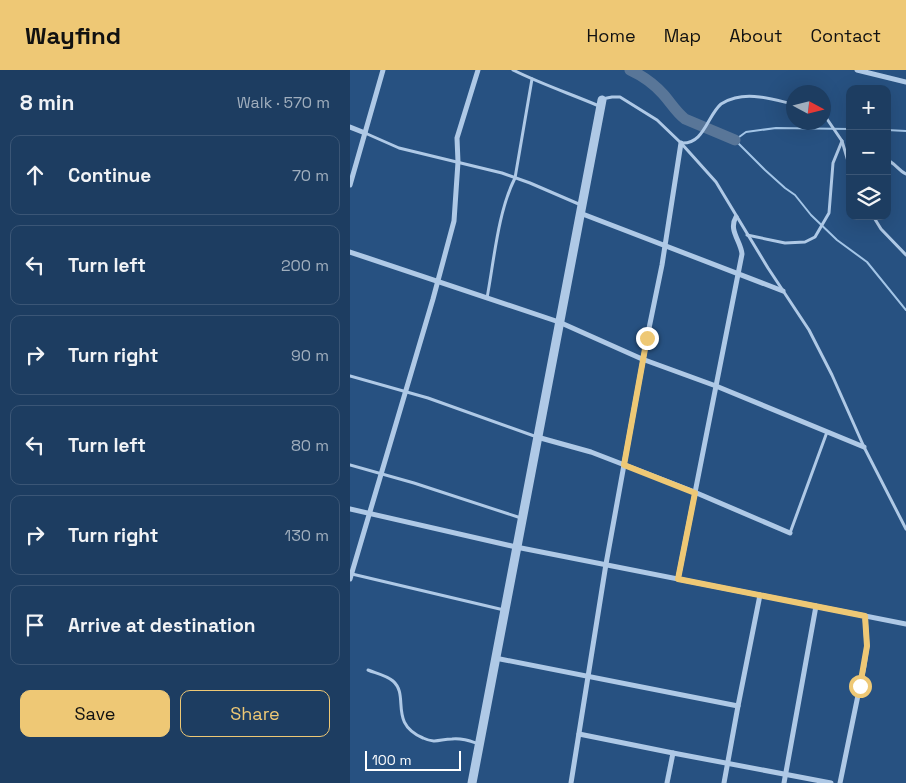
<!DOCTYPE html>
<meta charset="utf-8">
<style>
:root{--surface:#1d3d61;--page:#2a486a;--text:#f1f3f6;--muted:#a0aebd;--line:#3b5676;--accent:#eec875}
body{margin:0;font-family:"Space Grotesk",sans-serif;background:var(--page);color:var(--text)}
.controls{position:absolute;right:15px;top:15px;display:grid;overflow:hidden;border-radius:10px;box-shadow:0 5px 20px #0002}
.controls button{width:45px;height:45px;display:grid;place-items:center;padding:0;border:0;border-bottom:1px solid var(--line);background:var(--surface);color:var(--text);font:25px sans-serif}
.compass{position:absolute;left:436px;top:15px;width:45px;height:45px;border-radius:50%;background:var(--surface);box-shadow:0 5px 20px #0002;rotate:97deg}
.scale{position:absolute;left:15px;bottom:12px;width:96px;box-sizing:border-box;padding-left:5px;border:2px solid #fff;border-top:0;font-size:14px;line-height:18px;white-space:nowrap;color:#fff;-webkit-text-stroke:4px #275181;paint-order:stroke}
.stop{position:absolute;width:15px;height:15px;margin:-11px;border:4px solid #eec875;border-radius:50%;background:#fff}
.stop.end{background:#eec875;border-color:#fff;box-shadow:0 1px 5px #0008}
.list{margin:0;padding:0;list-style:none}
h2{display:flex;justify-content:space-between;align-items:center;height:65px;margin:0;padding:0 20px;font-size:21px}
h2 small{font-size:16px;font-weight:400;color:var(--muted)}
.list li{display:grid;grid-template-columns:32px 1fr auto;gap:15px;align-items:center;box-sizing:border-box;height:80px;margin:0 10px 10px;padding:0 10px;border:1px solid var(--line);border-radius:10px}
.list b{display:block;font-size:19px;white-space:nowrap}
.list em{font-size:16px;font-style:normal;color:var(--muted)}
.actions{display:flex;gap:10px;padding:15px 20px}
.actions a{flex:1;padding:11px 0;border:1px solid var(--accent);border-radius:10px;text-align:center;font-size:18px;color:var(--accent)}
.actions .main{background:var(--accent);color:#111}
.icon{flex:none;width:28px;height:28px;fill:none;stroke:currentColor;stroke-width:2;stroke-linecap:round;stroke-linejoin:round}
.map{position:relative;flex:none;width:556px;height:713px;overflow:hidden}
header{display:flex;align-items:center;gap:30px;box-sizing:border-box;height:70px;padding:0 25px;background:var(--accent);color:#111}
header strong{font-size:24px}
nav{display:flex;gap:28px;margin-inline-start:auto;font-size:18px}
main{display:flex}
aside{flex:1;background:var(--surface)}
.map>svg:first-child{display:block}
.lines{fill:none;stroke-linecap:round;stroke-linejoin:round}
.stream{stroke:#a3c5e7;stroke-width:2}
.river{stroke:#597698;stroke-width:11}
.service{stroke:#afc9e6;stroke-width:3}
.minor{stroke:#afc9e6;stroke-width:5}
.tertiary{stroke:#afc9e6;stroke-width:9}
.route{stroke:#eec875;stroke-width:6}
</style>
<header>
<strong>Wayfind</strong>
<nav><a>Home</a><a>Map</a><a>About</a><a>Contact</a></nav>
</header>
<main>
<aside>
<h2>8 min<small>Walk · 570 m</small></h2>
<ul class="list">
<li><svg class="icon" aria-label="ahead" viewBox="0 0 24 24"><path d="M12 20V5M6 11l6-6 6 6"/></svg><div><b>Continue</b></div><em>70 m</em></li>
<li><svg class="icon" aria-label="left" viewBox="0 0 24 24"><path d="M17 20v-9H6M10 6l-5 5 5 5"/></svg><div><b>Turn left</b></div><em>200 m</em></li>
<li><svg class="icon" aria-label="right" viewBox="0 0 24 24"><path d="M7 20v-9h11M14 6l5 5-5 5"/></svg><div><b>Turn right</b></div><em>90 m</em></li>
<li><svg class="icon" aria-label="left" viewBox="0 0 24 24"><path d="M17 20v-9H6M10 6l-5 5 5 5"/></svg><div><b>Turn left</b></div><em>80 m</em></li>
<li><svg class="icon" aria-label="right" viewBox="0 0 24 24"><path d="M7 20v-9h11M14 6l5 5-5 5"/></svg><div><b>Turn right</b></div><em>130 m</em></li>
<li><svg class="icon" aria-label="arrive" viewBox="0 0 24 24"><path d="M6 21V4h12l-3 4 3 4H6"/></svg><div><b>Arrive at destination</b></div></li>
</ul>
<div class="actions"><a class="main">Save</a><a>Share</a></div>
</aside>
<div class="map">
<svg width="556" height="713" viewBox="0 0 556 713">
<rect width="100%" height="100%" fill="#275181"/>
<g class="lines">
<g class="stream">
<path d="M500,59L426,58L396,62L385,70L415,100L435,118L445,125L461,145L487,170L517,192L556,240"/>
<path d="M537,60L556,61"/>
</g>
<path class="river" d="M280,0C293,6 304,14 313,24C321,33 326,42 335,49L385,70"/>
<g class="service">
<path d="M163,0C191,14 221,24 249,36"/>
<path d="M252,29L262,27H270L307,50L331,73L366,112L418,198L459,260L482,305L514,377L556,459"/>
<path d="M473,47L477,49L492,71L500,98"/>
<path d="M15,63L49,78L152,103L180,113L231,135"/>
<path d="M331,73C354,75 357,46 371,34C374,32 381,29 385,28C404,23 425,30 443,34"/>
<path d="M537,90C545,93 548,100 556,104"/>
<path d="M523,146L531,159L556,185"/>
<path d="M397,165L435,173L455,172L465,167L479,143L483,93L492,71"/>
<path d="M137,228C144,191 148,141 165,108L182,9"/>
<path d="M0,306L78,328L187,367"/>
<path d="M0,395L64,413L171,448"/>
<path d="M440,463L477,362"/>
<path d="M2,504L154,540"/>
<path d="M18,600C25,603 36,605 43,611C60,626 38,653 73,668C86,674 90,669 102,669C112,668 120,671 129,674"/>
</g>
<g class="minor">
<path d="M507,0L556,12"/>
<path d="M0,57L15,63"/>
<path d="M0,115L33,0"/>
<path d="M230,143L433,221"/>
<path d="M0,182L209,252L292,289L366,316L514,377"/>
<path d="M187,367L241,382L342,421L440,463"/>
<path d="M0,439L166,477L556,554"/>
<path d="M0,509L83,229L104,151L108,92L107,68L128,0"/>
<path d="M328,509L392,184C391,171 378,160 386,147"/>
<path d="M145,588L388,636"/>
<path d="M229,664L323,683L481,713"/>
<path d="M221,713L256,494L297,268L312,195L331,73"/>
<path d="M317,713L323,683"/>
<path d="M374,713L388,636L410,525"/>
<path d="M434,713L466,536"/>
<path d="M490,713L514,596L517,576L515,546"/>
</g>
<path class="tertiary" d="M122,713L252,30"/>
</g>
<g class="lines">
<path class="route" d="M297,268L274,395L345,423L328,509L515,546L517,576L510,616"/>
</g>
</svg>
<div class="controls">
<button>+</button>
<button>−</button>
<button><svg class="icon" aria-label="layers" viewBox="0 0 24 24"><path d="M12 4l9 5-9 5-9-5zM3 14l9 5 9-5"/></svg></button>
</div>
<svg class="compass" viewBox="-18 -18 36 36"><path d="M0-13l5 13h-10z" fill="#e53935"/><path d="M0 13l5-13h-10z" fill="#a0aebd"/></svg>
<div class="scale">100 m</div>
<div class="stop" style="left:510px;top:616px"></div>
<div class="stop end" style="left:297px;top:268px"></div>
</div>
</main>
